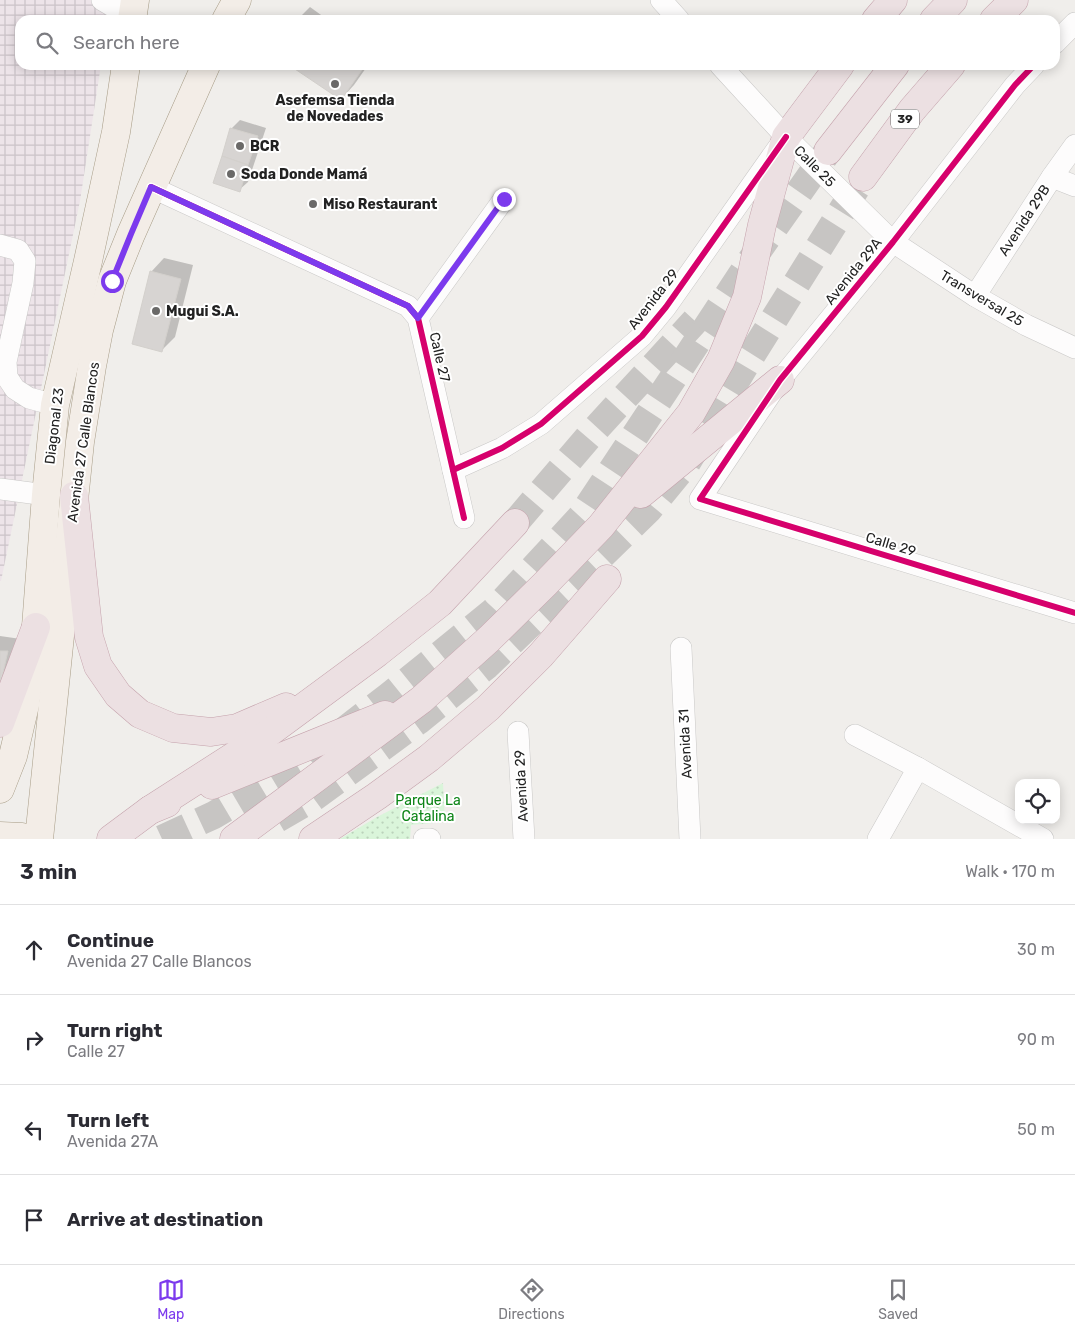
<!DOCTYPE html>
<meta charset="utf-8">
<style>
:root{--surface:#fff;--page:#f7f7f7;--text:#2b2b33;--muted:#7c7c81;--line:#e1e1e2;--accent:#7c3aed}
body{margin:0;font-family:Rubik,sans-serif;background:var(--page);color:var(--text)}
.controls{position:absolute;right:15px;bottom:15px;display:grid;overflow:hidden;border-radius:10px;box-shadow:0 2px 12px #0003}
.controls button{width:45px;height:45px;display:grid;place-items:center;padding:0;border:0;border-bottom:1px solid var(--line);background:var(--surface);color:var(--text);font:25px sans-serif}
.stop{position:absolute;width:15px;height:15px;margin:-11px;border:4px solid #7c3aed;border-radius:50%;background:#fff}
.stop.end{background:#7c3aed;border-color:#fff;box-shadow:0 1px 5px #0008}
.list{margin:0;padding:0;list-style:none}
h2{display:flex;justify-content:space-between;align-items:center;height:65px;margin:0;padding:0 20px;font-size:21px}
h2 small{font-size:16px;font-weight:400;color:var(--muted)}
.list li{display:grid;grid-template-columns:32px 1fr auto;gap:15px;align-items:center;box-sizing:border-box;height:90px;padding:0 20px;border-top:1px solid var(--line)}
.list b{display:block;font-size:19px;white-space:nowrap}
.list p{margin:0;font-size:16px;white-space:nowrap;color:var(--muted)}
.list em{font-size:16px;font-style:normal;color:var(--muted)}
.icon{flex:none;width:28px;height:28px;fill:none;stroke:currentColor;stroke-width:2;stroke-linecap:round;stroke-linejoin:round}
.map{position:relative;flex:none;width:1075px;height:839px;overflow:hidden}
.search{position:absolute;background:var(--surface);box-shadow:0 2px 12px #0003;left:15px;right:15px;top:15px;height:55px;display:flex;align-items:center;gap:12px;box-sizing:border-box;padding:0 18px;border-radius:15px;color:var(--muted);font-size:19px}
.sheet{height:425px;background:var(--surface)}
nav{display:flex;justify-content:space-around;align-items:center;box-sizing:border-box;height:70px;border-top:1px solid var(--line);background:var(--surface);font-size:14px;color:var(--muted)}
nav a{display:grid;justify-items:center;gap:2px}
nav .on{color:var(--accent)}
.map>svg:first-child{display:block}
.industrial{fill:url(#industrial-grid)}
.park{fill:url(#park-dots)}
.shadow{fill:#0003}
.building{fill:#d7d4d2;stroke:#d3d0cc}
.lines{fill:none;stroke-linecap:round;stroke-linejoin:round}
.highway-tunnel{stroke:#c7c5c3;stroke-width:28;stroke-dasharray:28 14;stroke-linecap:butt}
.minor-casing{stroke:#c9c8c7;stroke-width:22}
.major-casing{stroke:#a79c86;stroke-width:29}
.highway-casing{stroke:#c5a2ac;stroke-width:29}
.minor{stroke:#fdfcfc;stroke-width:21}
.major{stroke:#f3ede7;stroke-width:28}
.highway{stroke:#ece0e2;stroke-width:28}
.cycleway-casing{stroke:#fff;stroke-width:9}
.cycleway{stroke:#d6006c;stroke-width:6}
.route{stroke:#7c3aed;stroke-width:6}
.poi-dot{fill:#6a6968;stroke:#fff;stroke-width:2}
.labels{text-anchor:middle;stroke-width:4;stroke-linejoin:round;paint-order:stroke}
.shield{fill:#fff;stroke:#646464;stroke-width:1}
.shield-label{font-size:12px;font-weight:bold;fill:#222}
.poi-label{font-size:14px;font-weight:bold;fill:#222;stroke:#fff;text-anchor:start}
.street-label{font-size:14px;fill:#222;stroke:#fff}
.park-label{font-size:14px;fill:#0c8416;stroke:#fff}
</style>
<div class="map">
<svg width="1075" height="839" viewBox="0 0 1075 839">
<defs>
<pattern id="industrial-grid" width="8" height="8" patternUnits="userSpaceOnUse" patternTransform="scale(1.25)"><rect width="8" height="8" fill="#ede4e9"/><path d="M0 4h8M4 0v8" fill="none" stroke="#cbc3c8"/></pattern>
<pattern id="park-dots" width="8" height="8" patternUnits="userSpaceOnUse" patternTransform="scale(1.25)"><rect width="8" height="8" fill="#daf5da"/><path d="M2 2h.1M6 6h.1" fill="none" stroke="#bbd2bb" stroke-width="1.8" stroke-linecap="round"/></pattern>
</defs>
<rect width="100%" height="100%" fill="#f0eeeb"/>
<path class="industrial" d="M0,0H110L108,20H20V65H101L80,201L1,581H0Z"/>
<path class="park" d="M443,783L445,822L411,825L410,839H340L377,817Z"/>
<g class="shadow">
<path d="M310,7L328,20H297Z"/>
<path d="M291,65H368L354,85L341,99Z"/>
<path d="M240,120L266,128L248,182L239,190L231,129Z"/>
<path d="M164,258L193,265L175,337L162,350L151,272Z"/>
<path d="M0,636L21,639L0,702Z"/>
</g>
<g class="building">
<path d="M289,65H362L364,67L341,100Z"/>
<path d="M230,128L258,136L248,165L222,156Z"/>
<path d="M222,156L248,165L240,192L213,183Z"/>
<path d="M150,271L181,279L162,352L132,344Z"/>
<path d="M0,651H8L0,686Z"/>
</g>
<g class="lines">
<g class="highway-tunnel">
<path d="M515,523L592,433L695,321"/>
<path d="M277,819L313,798L418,721L486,666L596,561L648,510L686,464L746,364L863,177"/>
<path d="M162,839L214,815L305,761L389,696L494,611L581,517L752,259L828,151"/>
</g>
<defs>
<g id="minor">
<path d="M102,0L119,10L133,14"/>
<path d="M661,0L679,20"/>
<path d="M1055,43L1075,23"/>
<path d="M720,65L786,137L893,242L975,296L1026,325L1075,348"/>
<path d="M1034,65L1015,85L893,242L780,380L700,499L1075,613"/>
<path d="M1052,177L1075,186"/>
<path d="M151,187L408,306L418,318L464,518"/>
<path d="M0,245L18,250L25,261L23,283L6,362L7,377L15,389L29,398L55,405"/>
<path d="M975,296L1052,177L1075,145"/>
<path d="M418,318L504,199"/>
<path d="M453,470L502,448L541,424L642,336L666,307L780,145"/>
<path d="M0,489L46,495"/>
<path d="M681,648L690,839"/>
<path d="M518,732L524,839"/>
<path d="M855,735L918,768L1043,839"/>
<path d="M424,839H430"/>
<path d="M878,839L918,768"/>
</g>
<g id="major">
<path d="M132,20L135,0"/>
<path d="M226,20L237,0"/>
<path d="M0,789L13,756L25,705L36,627L46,495L55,405L88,261L116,132L126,65"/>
<path d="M0,836L22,837L30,839"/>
<path d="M39,839L80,442L92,366L99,330L112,281L131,234L206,65"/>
</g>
<g id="highway">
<path d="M876,20L893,0"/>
<path d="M934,20L953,0"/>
<path d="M994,20L1014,0"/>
<path d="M828,151L895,65"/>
<path d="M863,177L912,110L951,65"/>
<path d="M641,494L780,380"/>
<path d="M74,496L89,637L98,666L118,695L140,714L173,728L211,732L237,728L286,707"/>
<path d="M0,723L36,627"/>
<path d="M212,785L385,715"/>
<path d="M150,810L259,740L377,653L440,603L515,523"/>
<path d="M111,839L150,810L167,803"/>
<path d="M234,839L421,700L489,639L545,584L601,526L691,413L721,360L747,297L762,225L786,137L840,65"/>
<path d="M313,839L377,796L429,758L488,708L541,655L607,579"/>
</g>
</defs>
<use href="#minor" class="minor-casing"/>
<use href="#major" class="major-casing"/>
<use href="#highway" class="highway-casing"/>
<use href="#minor" class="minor"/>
<use href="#major" class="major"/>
<use href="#highway" class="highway"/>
<defs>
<g id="cycleway">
<path d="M1034,65L1015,85L893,242L780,380L700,499L1075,613"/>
<path d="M151,187L408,306L418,318L464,518"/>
<path d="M453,470L502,448L541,424L642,336L666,307L786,137"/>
</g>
</defs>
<use href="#cycleway" class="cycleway-casing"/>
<use href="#cycleway" class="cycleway"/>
</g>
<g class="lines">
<path class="route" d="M112,281L131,234L151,187L408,306L418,318L504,199"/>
</g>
<g class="poi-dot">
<circle cx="335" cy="84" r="5"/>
<circle cx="240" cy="146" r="5"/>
<circle cx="231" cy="174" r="5"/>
<circle cx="313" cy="204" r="5"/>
<circle cx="156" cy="311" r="5"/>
</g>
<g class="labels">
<rect class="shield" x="891" y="109.5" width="28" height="19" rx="4"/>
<g class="shield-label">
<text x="905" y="123">39</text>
</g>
<g class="poi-label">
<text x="335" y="105" text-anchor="middle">Asefemsa Tienda<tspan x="335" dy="16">de Novedades</tspan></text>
<text x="250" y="151">BCR</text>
<text x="241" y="179">Soda Donde Mamá</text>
<text x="323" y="209">Miso Restaurant</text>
<text x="166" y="316">Mugui S.A.</text>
</g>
<g class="street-label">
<text transform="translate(815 166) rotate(45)" y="5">Calle 25</text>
<text transform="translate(1024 220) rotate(-57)" y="5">Avenida 29B</text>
<text transform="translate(853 271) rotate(-51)" y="5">Avenida 29A</text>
<text transform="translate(982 298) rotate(31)" y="5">Transversal 25</text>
<text transform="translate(653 299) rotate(-52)" y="5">Avenida 29</text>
<text transform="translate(440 357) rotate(77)" y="5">Calle 27</text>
<text transform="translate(54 426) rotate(-83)" y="5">Diagonal 23</text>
<text transform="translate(83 442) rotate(-82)" y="5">Avenida 27 Calle Blancos</text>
<text transform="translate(891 544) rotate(17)" y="5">Calle 29</text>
<text transform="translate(685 744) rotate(-93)" y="5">Avenida 31</text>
<text transform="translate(521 786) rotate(-93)" y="5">Avenida 29</text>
</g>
<g class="park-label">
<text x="428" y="805">Parque La<tspan x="428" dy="16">Catalina</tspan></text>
</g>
</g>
</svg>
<div class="controls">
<button><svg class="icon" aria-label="locate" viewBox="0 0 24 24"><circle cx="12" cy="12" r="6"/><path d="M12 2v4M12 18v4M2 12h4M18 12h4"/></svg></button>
</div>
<div class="stop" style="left:112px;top:281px"></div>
<div class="stop end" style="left:504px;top:199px"></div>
<div class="search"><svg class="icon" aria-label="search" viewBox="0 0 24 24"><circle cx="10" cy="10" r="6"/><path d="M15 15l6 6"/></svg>Search here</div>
</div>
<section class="sheet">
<h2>3 min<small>Walk · 170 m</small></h2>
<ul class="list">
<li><svg class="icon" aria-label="ahead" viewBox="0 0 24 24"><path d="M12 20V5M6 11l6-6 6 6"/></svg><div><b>Continue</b><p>Avenida 27 Calle Blancos</p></div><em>30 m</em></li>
<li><svg class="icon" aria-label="right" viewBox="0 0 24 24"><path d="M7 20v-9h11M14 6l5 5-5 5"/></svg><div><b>Turn right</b><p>Calle 27</p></div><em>90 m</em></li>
<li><svg class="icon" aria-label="left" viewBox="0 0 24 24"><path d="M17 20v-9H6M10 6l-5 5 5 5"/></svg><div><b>Turn left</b><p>Avenida 27A</p></div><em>50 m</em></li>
<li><svg class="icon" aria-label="arrive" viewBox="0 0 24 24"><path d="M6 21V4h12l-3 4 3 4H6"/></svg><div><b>Arrive at destination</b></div></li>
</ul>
</section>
<nav>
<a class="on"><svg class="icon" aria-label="map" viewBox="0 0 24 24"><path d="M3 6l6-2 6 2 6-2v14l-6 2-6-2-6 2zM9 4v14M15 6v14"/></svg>Map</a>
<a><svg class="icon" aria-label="directions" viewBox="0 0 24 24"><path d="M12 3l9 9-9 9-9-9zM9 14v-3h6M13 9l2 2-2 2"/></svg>Directions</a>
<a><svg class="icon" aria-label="saved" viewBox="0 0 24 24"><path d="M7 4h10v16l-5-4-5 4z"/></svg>Saved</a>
</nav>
